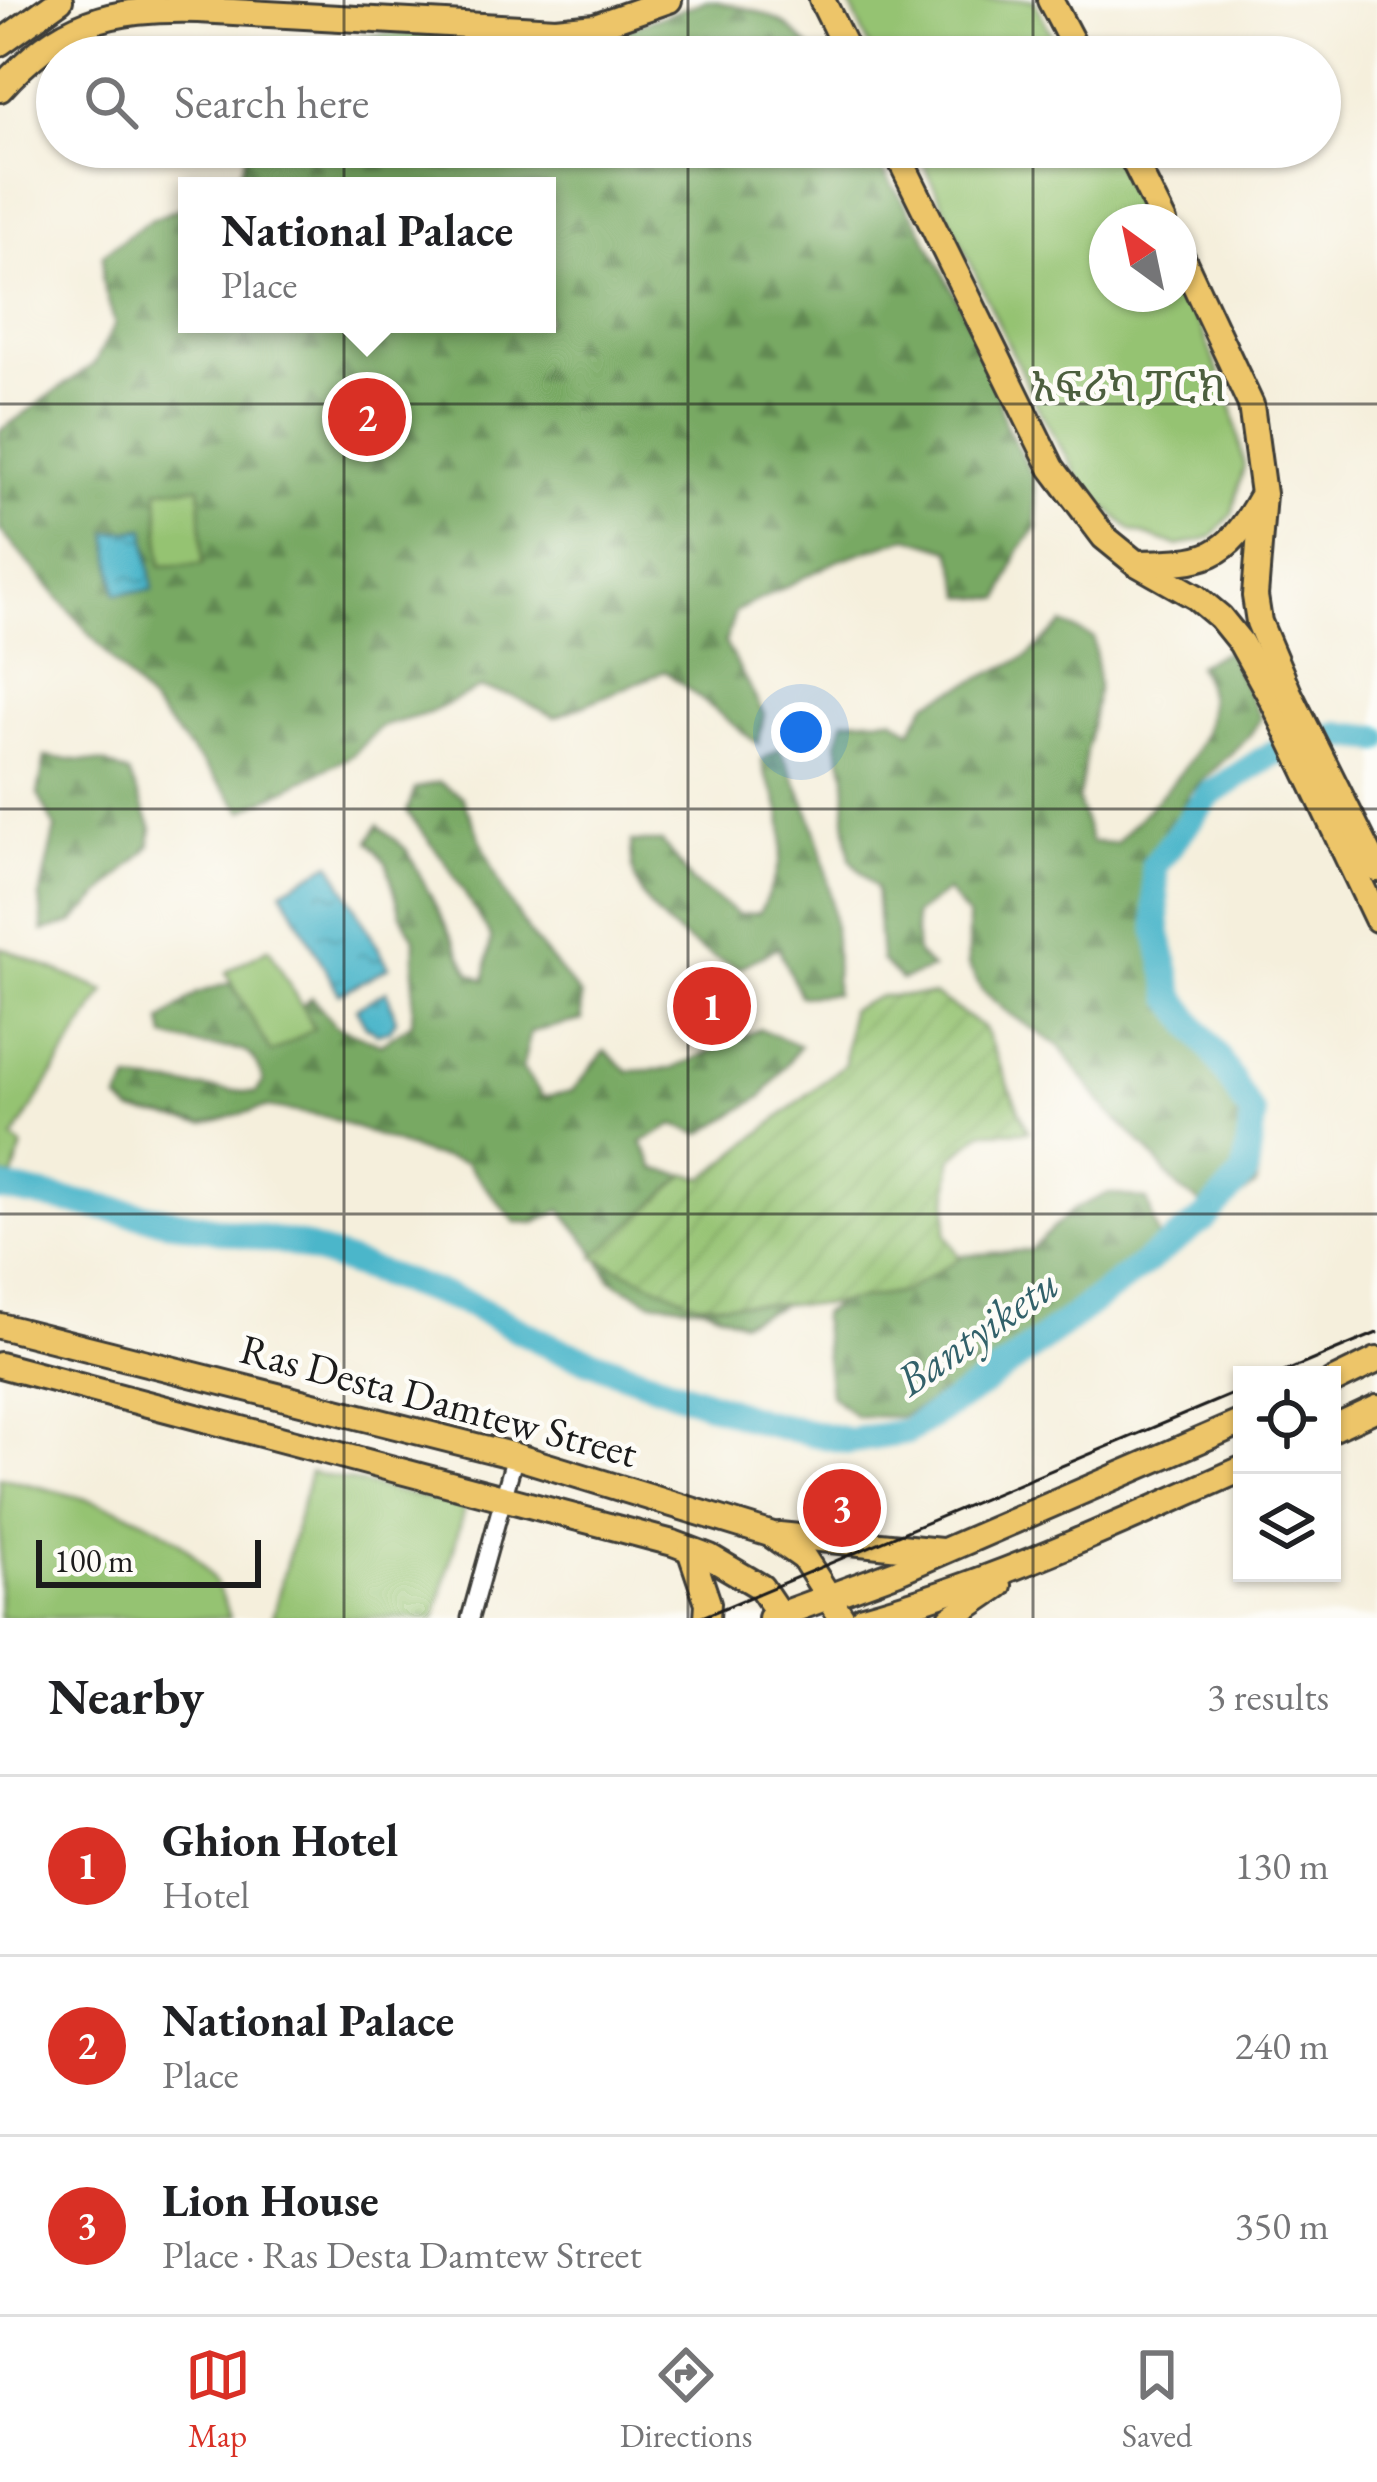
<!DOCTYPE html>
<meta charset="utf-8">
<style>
:root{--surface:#fff;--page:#f2f2f2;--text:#202124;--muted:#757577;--line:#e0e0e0;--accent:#d93025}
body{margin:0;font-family:"EB Garamond","Noto Serif Ethiopic",serif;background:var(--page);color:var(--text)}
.controls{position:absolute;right:36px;bottom:36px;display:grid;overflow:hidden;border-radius:0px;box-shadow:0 3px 9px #0004}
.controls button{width:108px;height:108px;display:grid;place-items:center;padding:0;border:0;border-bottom:3px solid var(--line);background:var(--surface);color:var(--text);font:60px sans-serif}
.compass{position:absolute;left:1089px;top:204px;width:108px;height:108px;border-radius:50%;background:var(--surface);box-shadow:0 3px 9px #0004;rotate:327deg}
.scale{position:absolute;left:36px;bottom:30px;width:225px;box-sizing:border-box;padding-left:12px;border:6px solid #1c1c1c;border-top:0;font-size:33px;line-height:42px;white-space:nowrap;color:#1c1c1c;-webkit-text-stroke:9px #fdfcf7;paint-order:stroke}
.you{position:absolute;left:801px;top:732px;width:42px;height:42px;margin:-30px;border:9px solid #fff;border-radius:50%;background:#1a73e8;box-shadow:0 0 0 18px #1a73e833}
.badge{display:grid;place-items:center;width:78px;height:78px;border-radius:50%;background:var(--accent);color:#fff;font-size:39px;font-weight:700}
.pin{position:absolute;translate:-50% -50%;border:6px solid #fff;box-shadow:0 3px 12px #0006}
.popup{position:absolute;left:178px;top:177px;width:378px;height:156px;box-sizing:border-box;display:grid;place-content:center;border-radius:0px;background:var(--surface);filter:drop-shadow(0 3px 9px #0005);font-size:39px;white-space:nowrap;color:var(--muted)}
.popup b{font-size:45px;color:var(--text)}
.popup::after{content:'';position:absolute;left:50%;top:100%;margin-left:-24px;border:24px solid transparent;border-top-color:var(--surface)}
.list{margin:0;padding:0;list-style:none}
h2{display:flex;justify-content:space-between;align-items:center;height:156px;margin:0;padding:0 48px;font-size:51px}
h2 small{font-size:39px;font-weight:400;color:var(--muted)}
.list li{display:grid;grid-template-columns:78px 1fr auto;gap:36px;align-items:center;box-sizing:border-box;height:180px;padding:0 48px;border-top:3px solid var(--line)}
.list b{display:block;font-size:45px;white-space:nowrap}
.list p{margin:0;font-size:39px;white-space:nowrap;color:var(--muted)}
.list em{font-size:39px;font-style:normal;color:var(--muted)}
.icon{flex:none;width:66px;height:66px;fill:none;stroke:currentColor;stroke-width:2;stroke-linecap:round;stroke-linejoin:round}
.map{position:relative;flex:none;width:1377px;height:1618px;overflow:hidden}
.search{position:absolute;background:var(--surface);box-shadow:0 3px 9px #0004;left:36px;right:36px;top:36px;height:132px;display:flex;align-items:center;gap:30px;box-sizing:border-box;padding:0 42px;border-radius:66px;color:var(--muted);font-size:45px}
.sheet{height:696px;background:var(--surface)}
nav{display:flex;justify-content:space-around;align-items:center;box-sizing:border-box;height:168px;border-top:3px solid var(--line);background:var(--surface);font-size:33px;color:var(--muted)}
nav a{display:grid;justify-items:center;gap:6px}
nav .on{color:var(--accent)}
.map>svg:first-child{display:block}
.forest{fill:url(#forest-firs);stroke:#4a6240;stroke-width:3}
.park{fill:#95c372;stroke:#587047;stroke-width:3}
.garden{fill:url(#garden-furrows);stroke:#587047;stroke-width:3}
.water{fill:url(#water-ripples);stroke:#346973;stroke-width:3}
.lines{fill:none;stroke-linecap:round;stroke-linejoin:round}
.river{stroke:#4cb6ca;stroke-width:27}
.minor-casing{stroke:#3d3c39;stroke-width:21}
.primary-casing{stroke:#3d3c39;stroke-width:30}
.minor{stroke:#fff;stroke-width:15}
.primary{stroke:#edc569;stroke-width:24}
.tram{stroke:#1c1c1c;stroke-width:3}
.grid{fill:none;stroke:#1c1c1c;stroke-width:3;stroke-opacity:0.55}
.labels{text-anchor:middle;stroke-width:9;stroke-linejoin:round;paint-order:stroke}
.park-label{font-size:42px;fill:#4c5f3e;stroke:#fdfcf7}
.street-label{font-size:42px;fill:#1c1c1c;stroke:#fdfcf7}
.water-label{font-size:45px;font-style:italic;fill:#32616a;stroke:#fdfcf7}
</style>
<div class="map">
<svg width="1377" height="1618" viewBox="0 0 1377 1618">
<defs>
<pattern id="forest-firs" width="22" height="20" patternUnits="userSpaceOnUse" patternTransform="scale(3)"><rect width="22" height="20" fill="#78a964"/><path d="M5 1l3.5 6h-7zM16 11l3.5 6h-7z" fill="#628952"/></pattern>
<pattern id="garden-furrows" width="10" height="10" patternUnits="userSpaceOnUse" patternTransform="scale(3)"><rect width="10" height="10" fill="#95c372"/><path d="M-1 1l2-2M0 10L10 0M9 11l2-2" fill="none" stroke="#80a762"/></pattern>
<pattern id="water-ripples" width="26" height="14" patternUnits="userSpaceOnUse" patternTransform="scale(3)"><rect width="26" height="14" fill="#4cb6ca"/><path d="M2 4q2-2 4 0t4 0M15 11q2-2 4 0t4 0" fill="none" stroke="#3e93a3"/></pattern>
</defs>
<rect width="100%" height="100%" fill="#fdfcf7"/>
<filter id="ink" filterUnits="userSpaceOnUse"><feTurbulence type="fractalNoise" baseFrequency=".00833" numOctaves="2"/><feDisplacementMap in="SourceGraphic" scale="24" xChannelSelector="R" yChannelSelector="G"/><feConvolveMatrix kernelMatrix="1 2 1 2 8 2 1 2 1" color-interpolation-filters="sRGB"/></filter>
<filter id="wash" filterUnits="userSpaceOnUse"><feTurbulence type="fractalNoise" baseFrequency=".004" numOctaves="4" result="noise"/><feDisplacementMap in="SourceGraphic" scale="48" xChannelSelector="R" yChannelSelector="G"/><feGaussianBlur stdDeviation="2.7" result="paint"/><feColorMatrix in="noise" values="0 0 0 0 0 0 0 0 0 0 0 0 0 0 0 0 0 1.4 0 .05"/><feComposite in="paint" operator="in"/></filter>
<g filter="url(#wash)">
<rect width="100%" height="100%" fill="#f5efdc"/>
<g class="forest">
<path d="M708,0C758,10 785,13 816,57H331L361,36L409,31L465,40L601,38Z"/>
<path d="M250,147H867L918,223L989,362L1005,423L1033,477L1037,528L1019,550L1001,599L964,596L951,550L908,537L839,560L735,612L725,643L764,714L758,744L665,671L555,717L513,696L480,688L429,713L380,727L353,755L243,811L0,530V431L94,364L115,324L102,281L103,254L150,220L187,205V324H547V186H234Z"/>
<path d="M1063,624L1094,638L1098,684L1078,801L1091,842L1116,843C1158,794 1240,735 1197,665L1227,651L1261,718L1249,736L1190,793L1162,848L1151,906L1169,969L1226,1065L1260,1152L1256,1185L1217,1214L1179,1189L1146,1148L1106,1109L1059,1046L1008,1013L982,990L968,965V917L947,891L914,915L917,954L932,969L901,980L881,960L876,888L850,859L845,819L846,776L837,743L844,720L893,718L911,731L927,703L1026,657Z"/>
<path d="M779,749C824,828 839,904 835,994L800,996L778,947L739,968C702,954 650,922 636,881C631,870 632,854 631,842H662L693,883L739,915L759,913C778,875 790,846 778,804C774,787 763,778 762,760Z"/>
<path d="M45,757L105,763L129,774L152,828L150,846L73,923L43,931L40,896L55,828L38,794Z"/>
<path d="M439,782L462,797L504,893L534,940L581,996L582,1020L531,1032L522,1068L543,1097L572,1091L605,1051L628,1071L672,1069L760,1029L800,1046L763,1096L702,1134L674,1125L642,1142L655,1169L733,1184L805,1291L775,1309L741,1322L706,1307L650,1301L611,1280L590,1245L561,1210L536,1223L515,1222L465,1162L428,1155L327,1117L267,1107L204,1124L132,1112L118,1100L130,1081L256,1093L263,1082C254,1043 237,1050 204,1046C191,1044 178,1040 165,1037L162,1021L197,993L230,983L255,1021L296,1011L312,997L336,1026L381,1044L412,1023L415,940L401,915L387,864L369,841L378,825L407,850L470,973L485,980L491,937L445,861L407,812L415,789Z"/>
<path d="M1109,1193L1147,1200L1160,1243L1122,1272L1072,1321L958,1389L900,1417L855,1416L830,1394L821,1314L890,1268L942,1257L1030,1250L1074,1209Z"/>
</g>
<g class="park">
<path d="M848,0H1034L1063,57H874Z"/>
<path d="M916,147H1109L1147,222H1107V294H1179V285L1203,332L1233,410L1244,466L1232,514L1212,537L1178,546L1132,531L1084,487L1039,410Z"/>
<path d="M200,487L203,564L161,566L158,489Z"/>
<path d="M0,947L105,991L13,1139L22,1146L13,1177L0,1175Z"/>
<path d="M269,948L314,1029L271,1053L226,972Z"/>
<path d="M310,1472L465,1507L435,1618H272Z"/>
<path d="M0,1477C91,1502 200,1512 230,1618H0Z"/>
</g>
<path class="garden" d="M935,995L984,1028L1028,1131L982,1132L951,1159L946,1234L960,1258L903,1292L821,1305L697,1303L594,1257L687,1174L705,1178L845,1064L850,1010L880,996Z"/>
<g class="water">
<path d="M145,529L153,590L116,594L108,533Z"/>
<path d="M331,863L389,967L339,994L282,890Z"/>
<path d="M387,991L396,1020L390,1030L377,1034L366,1026L356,1008Z"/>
</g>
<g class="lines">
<path class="river" d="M0,1188L298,1245L468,1304L555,1348L762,1422L849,1441L906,1432L983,1384L1205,1218L1245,1174L1253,1116L1218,1058L1173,997L1158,931L1154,866L1209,795L1273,753L1340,735L1377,739"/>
</g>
</g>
<g filter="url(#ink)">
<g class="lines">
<defs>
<path id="minor" d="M470,1618L515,1456"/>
<g id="primary">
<path d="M822,0L850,57"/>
<path d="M1050,0L1080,57"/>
<path d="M0,43L60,0"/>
<path d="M0,89C61,21 109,8 198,10L556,30L595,26L669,0"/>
<path d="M894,147L1052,468L1104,537L1136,563L1196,597L1220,617L1241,643L1273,701L1377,919"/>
<path d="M1127,147L1164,222"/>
<path d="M1179,251L1251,405L1263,494L1255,596L1259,622L1289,693L1377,869"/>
<path d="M1138,563C1206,562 1225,561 1260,499"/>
<path d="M0,1326L515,1456L770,1534L804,1558L842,1618"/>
<path d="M0,1365L673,1543L710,1557L761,1587L782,1618"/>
<path d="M1332,1382L1377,1360"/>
<path d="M1332,1429L1377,1408"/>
<path d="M779,1535L941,1551"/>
<path d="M690,1550L708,1603L707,1618"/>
<path d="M771,1618L896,1572L1242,1422"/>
<path d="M863,1618C995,1582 1117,1524 1242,1469"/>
<path d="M951,1618L999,1585"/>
</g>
</defs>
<use href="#minor" class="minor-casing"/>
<use href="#primary" class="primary-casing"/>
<use href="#minor" class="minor"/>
<use href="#primary" class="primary"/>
<g class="tram">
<path d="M1277,1375L1377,1333"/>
<path d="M700,1618L1242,1390"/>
</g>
</g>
</g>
<path class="grid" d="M344,0V57M688,0V57M1033,0V57M344,147V1618M688,147V1618M1033,147V1618M0,404H1377M0,809H1377M0,1214H1377"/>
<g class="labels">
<g class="park-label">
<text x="1129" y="401">አፍሪካ ፓርክ</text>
</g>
<g class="street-label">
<text transform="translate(439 1400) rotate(15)" y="15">Ras Desta Damtew Street</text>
</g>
<g class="water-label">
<text transform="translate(977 1331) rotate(-35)" y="16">Bantyiketu</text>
</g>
</g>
</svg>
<div class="controls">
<button><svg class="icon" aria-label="locate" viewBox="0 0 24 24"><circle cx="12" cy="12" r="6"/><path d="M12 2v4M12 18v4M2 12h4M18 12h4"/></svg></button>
<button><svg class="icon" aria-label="layers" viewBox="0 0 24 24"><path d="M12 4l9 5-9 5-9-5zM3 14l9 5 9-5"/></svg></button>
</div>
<svg class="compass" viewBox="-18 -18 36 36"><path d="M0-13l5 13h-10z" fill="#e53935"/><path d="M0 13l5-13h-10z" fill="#757577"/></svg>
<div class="scale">100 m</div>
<div class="you"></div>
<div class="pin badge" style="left:712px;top:1006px">1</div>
<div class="pin badge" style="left:367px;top:417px">2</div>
<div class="popup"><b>National Palace</b>Place</div>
<div class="pin badge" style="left:842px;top:1508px">3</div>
<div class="search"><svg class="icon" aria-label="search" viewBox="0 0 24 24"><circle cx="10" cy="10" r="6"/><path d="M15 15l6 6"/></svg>Search here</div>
</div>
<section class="sheet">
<h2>Nearby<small>3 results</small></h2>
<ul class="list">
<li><span class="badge">1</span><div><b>Ghion Hotel</b><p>Hotel</p></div><em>130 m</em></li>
<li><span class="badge">2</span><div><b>National Palace</b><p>Place</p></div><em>240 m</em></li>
<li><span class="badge">3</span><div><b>Lion House</b><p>Place · Ras Desta Damtew Street</p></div><em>350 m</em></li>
</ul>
</section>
<nav>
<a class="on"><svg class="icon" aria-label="map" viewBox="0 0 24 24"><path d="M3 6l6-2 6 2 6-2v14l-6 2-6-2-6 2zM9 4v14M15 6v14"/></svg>Map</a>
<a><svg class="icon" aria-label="directions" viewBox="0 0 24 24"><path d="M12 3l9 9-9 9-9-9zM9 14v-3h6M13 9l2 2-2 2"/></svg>Directions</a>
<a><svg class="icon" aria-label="saved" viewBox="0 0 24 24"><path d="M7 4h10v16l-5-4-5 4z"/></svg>Saved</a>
</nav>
